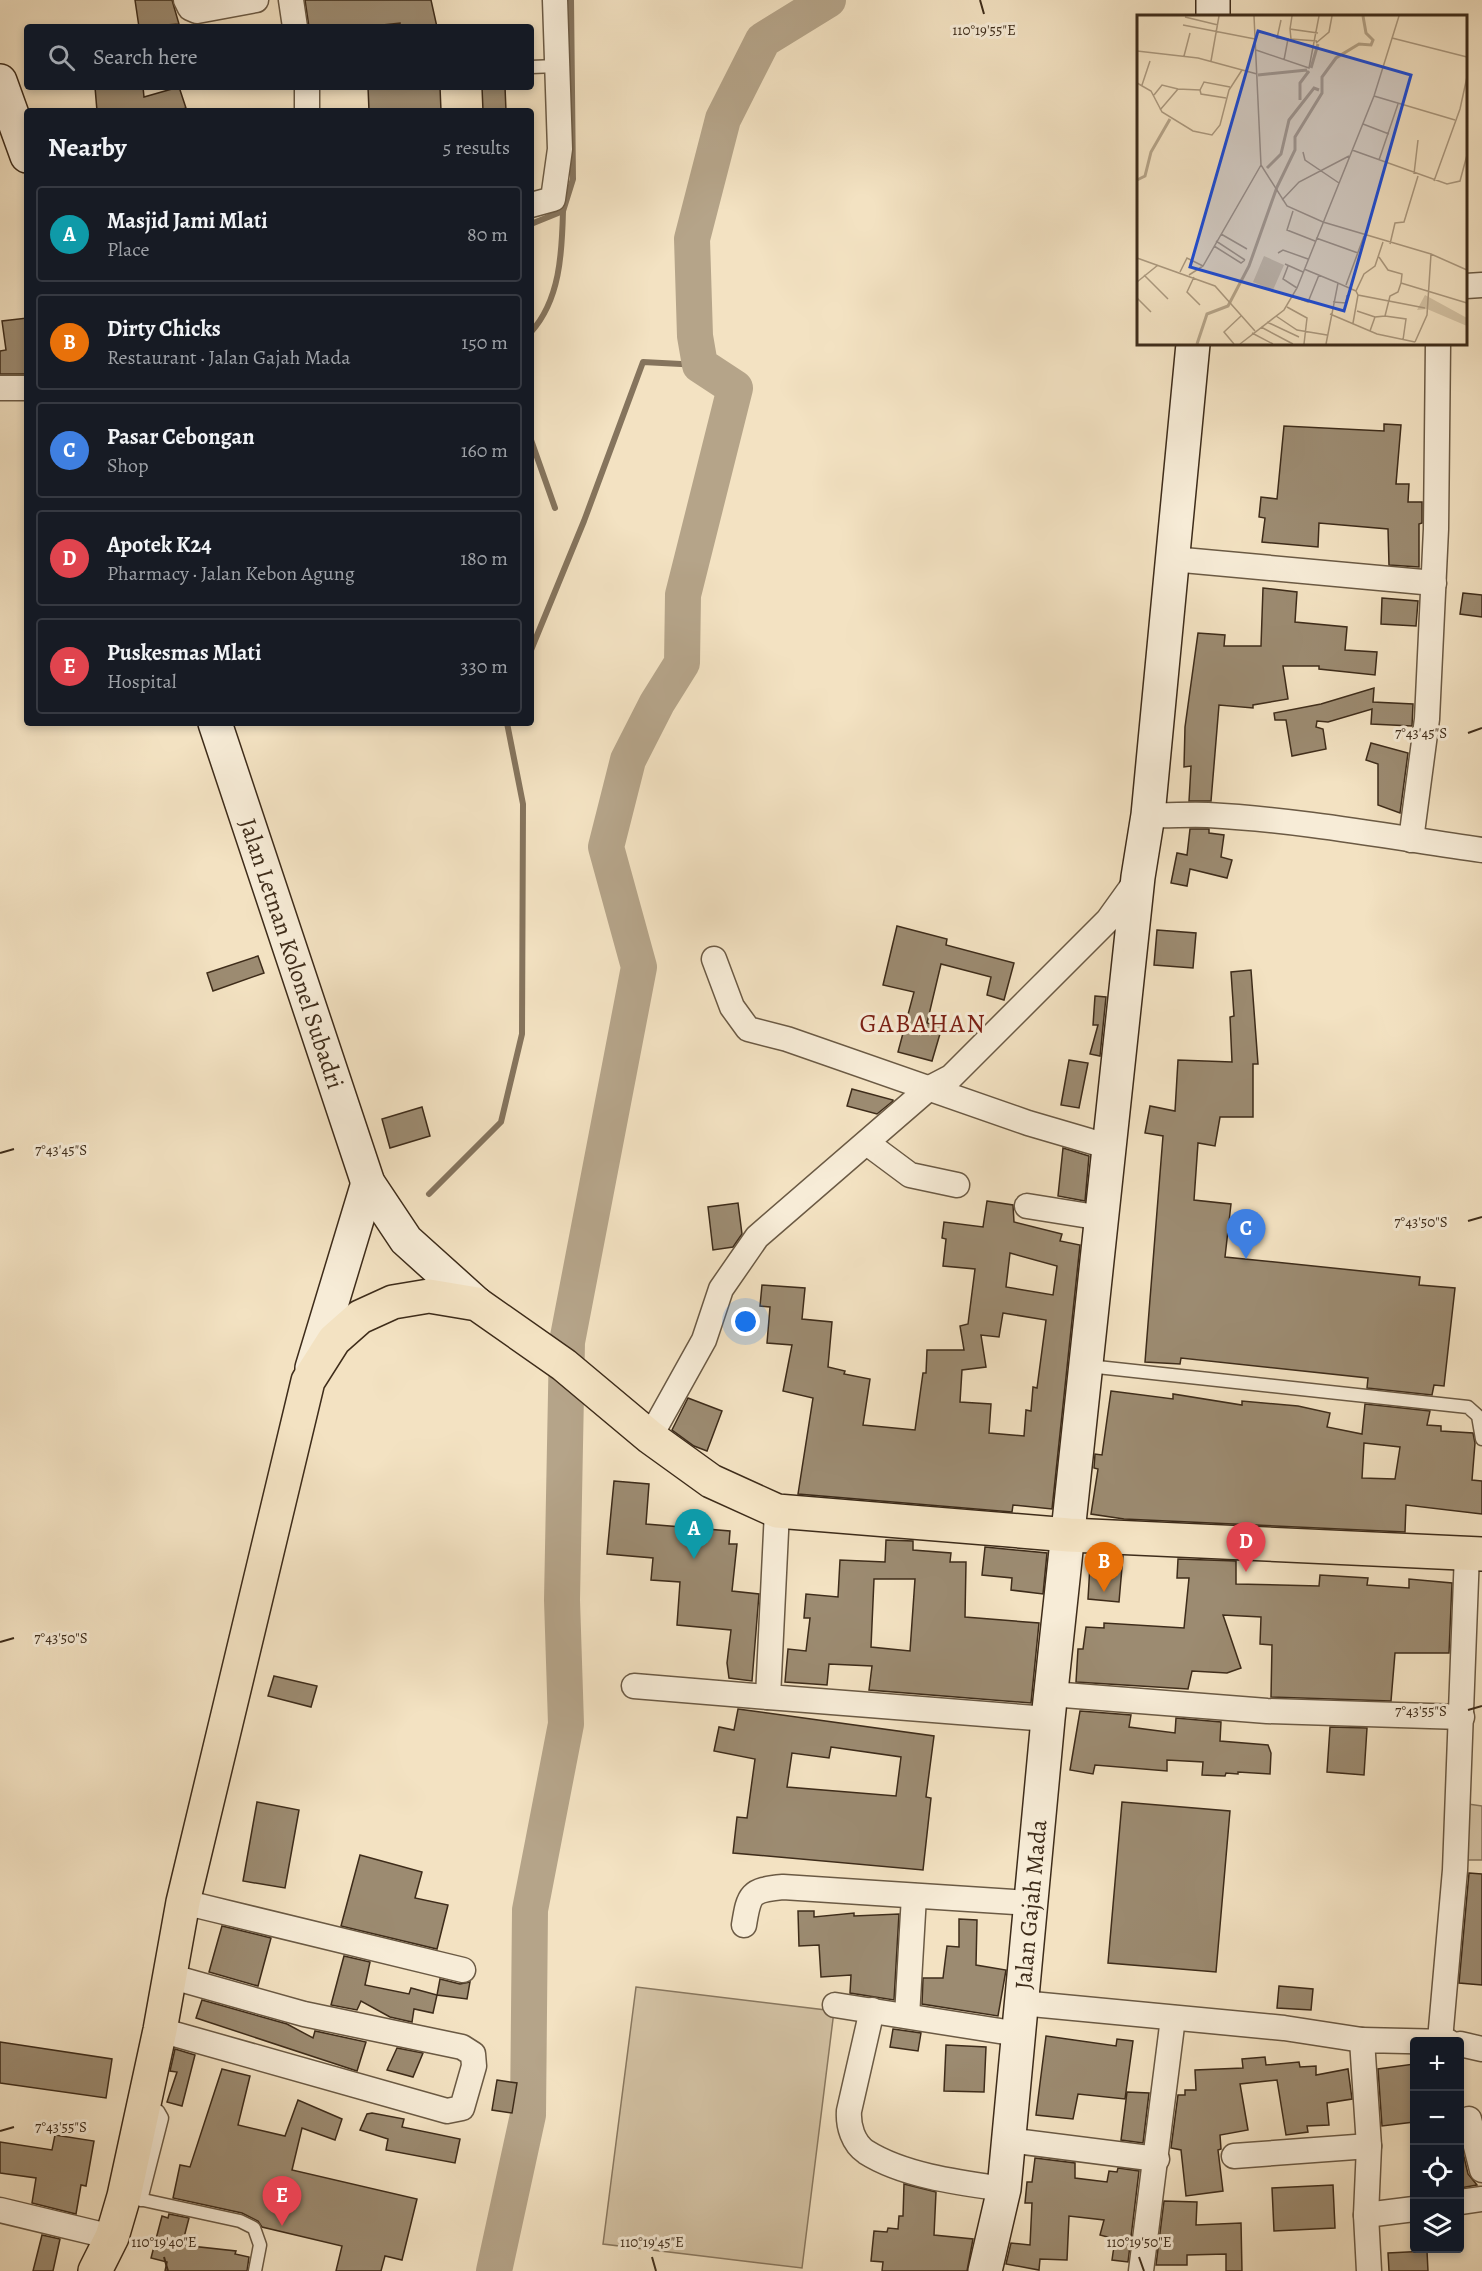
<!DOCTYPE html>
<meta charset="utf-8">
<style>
:root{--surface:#171b24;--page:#20242c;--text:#f1f3f6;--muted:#9ea1a6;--line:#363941;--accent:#b45309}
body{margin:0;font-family:Alegreya,serif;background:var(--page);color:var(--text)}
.controls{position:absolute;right:18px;bottom:18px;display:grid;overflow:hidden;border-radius:6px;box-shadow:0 3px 9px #0003}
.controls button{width:54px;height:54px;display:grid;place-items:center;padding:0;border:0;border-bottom:2px solid var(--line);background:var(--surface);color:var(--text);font:30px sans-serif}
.you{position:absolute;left:746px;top:1322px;width:21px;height:21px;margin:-15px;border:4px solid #fff;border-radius:50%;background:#1a73e8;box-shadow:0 0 0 9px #1a73e833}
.badge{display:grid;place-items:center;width:39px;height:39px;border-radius:50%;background:var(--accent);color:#fff;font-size:20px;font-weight:700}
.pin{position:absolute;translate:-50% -50px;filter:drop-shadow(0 2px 3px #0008)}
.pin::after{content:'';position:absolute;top:32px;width:21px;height:18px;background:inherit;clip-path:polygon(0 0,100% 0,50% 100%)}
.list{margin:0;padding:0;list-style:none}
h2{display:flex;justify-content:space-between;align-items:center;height:78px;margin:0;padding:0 24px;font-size:26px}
h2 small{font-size:20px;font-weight:400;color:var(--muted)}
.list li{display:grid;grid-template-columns:39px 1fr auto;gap:18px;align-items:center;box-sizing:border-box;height:96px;margin:0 12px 12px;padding:0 12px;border:2px solid var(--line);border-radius:6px}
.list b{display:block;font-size:22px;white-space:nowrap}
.list p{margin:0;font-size:20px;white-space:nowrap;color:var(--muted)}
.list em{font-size:20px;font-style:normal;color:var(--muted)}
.icon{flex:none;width:33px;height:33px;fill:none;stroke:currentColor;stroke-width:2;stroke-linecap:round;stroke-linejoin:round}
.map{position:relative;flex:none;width:1482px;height:2271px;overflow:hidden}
.search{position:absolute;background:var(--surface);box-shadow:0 3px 9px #0003;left:24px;top:24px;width:510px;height:66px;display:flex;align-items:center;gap:15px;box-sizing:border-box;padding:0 21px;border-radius:6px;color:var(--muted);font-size:22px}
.panel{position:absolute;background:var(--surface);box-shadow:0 3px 9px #0003;left:24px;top:108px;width:510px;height:618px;border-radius:6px}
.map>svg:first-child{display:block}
.green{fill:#d4c3a5;stroke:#897860;stroke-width:1.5}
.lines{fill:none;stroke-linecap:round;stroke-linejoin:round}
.stream{stroke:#85745d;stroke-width:6}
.river{stroke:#b5a489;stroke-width:36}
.building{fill:#9c8b71;stroke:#3e2c1a;stroke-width:1.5;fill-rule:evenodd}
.lane-casing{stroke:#6b5a44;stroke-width:15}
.street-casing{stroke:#6b5a44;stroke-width:27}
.secondary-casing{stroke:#3e2c1a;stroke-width:36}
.primary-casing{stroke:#3e2c1a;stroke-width:36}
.lane{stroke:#f7ecd7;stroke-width:12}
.street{stroke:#f7ecd7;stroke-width:24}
.secondary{stroke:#f7ecd7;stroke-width:33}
.primary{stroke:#f3e2c2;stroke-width:33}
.ticks{fill:none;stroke:#3e2c1a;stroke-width:2}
.labels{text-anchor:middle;stroke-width:6;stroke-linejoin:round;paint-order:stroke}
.street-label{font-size:24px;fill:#3e2c1a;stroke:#f7ecd7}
.neighbourhood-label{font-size:26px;letter-spacing:1.5px;fill:#7a1f14;stroke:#f7ecd7}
.inset-river{fill:none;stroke:#b5a489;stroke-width:3}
.inset-road{fill:none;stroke:#ab997f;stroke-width:1.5}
.view{fill:#1d4ed8;fill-opacity:0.15;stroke:#1d4ed8;stroke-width:3}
.inset-edge{fill:none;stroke:#3e2c1a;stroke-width:3}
.ticks-label{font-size:15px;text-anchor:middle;fill:#3e2c1a;stroke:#f7ecd7;stroke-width:6;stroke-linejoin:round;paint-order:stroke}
</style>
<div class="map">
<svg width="1482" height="2271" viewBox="0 0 1482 2271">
<rect width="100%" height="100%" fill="#f3e2c2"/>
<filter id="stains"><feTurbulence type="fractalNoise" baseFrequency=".00333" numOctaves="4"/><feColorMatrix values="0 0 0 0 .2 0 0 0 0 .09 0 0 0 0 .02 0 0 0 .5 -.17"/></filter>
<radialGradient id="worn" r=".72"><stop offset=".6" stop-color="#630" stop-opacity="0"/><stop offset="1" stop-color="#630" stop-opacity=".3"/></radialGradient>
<g class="green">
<path d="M1468,1804L1482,1806V1860H1464Z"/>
<path d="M636,1987L834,2011L802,2268L603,2244Z"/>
</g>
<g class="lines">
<g class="stream">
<path d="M531,224L563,211L573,179L571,0"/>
<path d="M531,332C560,300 562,253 563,211"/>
<path d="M531,440L555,508"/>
<path d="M531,650L584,521L643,362L700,365"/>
<path d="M429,1194L501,1122L522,1034L523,804L507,723"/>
</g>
<path class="river" d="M494,2271L528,2115L530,1910L566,1724L562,1600L567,1342L639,967L606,847L628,760L657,703L682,663L683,595L735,388L700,365L695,336L692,239L723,119L763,40L828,0"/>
</g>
<g class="building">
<path d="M135,0H172L179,24L139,27Z"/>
<path d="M305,0H431L437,27H400V23L364,27H309Z"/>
<path d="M95,87H143L144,97L179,87L186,108L177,111H97Z"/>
<path d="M368,87H440L441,111H369Z"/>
<path d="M482,87H505L506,111H483Z"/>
<path d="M27,318V374H0V351L6,350L2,321Z"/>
<path d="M1384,424L1401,425L1396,484H1409L1408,502H1422V523L1419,524V567L1389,565L1388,529L1319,523L1318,547L1262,542L1265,518L1259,517L1261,497L1277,499L1284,426L1384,431Z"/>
<path d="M1263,588L1297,592L1295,622L1347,627L1345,650L1377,652L1375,675L1319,669V666H1283L1288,699L1253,705V708L1219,705L1211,801H1189L1191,766L1184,767L1185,727L1198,633L1225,635L1224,646H1261Z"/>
<path d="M1463,593L1482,595V617L1460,614Z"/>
<path d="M1382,598L1418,601L1416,626L1381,624Z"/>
<path d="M1374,688L1373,702L1413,704L1412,726L1371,724L1372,709L1328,722L1317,721L1316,727L1323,729L1326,749L1292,756L1286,720H1275L1274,713L1321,704Z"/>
<path d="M1371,743L1408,753L1400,813L1378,805V764L1366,760Z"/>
<path d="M1190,829H1209V833L1224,835L1221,857L1232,860L1227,878L1190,869L1187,886L1171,883L1177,853L1187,855Z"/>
<path d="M897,926L947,939L946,945L1014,963L1004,1000L987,995L991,977L941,964L927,1023L942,1027L932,1061L898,1052L914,992L883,985Z"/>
<path d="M1157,930L1196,933L1193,968L1154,965Z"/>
<path d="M258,956L264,973L213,991L207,973Z"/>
<path d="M1251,970L1258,1064H1253V1117H1220L1215,1146L1198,1143L1194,1200L1231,1204L1225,1257L1420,1277L1419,1285L1455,1288L1444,1386L1434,1385L1432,1395L1367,1388L1368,1378L1181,1358L1180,1364L1145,1362L1163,1136L1145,1133L1150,1106L1175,1111L1178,1060L1232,1062L1230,1017L1234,1016L1231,972Z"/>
<path d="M1095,996L1106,997L1100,1056L1090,1054L1098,1025H1093Z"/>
<path d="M1069,1060L1088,1063L1079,1108L1061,1105Z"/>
<path d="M852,1089L893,1100V1101L877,1114L847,1106Z"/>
<path d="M422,1107L430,1136L390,1148L382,1119Z"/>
<path d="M1063,1148L1089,1156L1085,1201L1058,1196Z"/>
<path d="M987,1201L1013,1205L1014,1222L1062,1234L1060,1241L1080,1245L1052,1509L1013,1505L1012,1512L798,1494L813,1398L783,1391L792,1345L767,1343L770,1307L760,1306L762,1285L805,1288L802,1319L832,1322L828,1367L845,1371L844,1374L870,1379L863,1425L915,1430L923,1373H926L927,1350H964L960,1326L968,1324L975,1269L943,1266L946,1239L942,1238L944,1222L983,1227ZM1010,1253L1057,1266L1053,1295L1006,1287ZM1003,1313L1046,1320L1037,1388L1033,1387L1031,1411L1026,1410L1024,1436L989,1433L991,1404L960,1402L962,1370L986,1367L981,1335L999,1337Z"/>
<path d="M738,1203L742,1234L733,1247L713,1250L708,1207Z"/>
<path d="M1111,1391L1173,1399V1394L1242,1405V1401L1298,1406L1330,1413L1327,1427L1362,1434L1365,1404L1430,1411L1427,1425L1441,1426V1431L1473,1433L1475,1443L1472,1480L1482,1481V1514L1406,1505L1405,1532L1124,1519L1091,1514L1098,1469L1094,1468L1095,1454L1102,1455ZM1364,1443L1400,1447L1395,1479L1362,1478Z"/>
<path d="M688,1398L722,1411L707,1451L694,1446L672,1430Z"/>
<path d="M614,1481L649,1484L646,1524L730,1531L729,1544H737L732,1591L759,1594L752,1681L729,1678L727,1663L731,1630L677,1625L680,1582L651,1580L653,1558L607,1554Z"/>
<path d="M886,1540L913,1541V1550L951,1553L950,1562H966L965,1617L1039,1623L1031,1703L869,1690L872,1666L829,1664L827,1685L785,1682L788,1649L806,1651L810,1618H804L806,1594L838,1597L840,1560L885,1562ZM874,1579H915L910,1651L871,1647Z"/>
<path d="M985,1547L1047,1553L1043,1594L1011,1590L1012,1578L982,1575Z"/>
<path d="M1102,1555L1123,1556L1119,1602L1088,1599L1090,1565L1101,1566Z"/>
<path d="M1178,1559L1236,1561V1584L1319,1586L1320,1575L1368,1578L1367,1585L1409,1588V1579L1452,1583L1449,1653H1395L1391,1701L1271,1697L1272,1645L1260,1644L1261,1617L1223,1615L1241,1668L1227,1673L1192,1671L1188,1689L1076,1682L1078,1649H1083L1086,1627L1104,1628V1623L1184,1628L1189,1578H1177Z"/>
<path d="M274,1676L317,1686L311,1707L268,1696Z"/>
<path d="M738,1709L934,1736L926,1797L931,1798L923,1870L733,1853L737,1817L747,1818L755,1759L714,1751L719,1727L734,1730ZM831,1747L901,1757L896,1796L787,1787L792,1753L829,1758Z"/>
<path d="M1080,1711L1131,1715L1129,1727L1175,1733L1176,1718L1221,1722L1220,1741L1268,1745L1271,1753L1270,1774L1238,1772V1774L1226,1773L1225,1776L1202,1775L1203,1762L1167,1760V1771L1095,1765L1093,1774L1070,1770Z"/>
<path d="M1330,1727L1367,1728L1364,1775L1327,1772Z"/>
<path d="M257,1802L299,1810L285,1888L243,1881Z"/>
<path d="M1122,1802L1230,1811L1216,1972L1108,1963Z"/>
<path d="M360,1855L422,1872L415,1898L448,1905L437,1949L341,1926Z"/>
<path d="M1469,1873L1482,1874V1985L1459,1983Z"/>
<path d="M798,1911H814V1917L854,1913V1916L899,1914L894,2000L850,1993L851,1975L821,1977L819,1945L799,1946Z"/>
<path d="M959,1919L977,1920L976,1965L1006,1970L998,2016L922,2004L923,1978H943L947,1946L959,1947Z"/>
<path d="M222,1926L271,1938L258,1986L209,1972Z"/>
<path d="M344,1956L370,1962L365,1985L409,1994L411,1988L437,1995L433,2013L414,2009L412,2022L390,2017L361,2001L357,2010L331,2005Z"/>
<path d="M440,1979L460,1984L470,1982L467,1999L437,1995Z"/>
<path d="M1279,1986L1313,1989L1311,2010L1277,2008Z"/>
<path d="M202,2000L287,2024L313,2038L315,2031L366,2042L357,2071L196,2018Z"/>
<path d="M893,2029L921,2033L918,2051L890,2047Z"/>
<path d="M1046,2036L1116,2046L1117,2039L1133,2041L1125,2099L1078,2094L1073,2119L1036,2115Z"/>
<path d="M0,2042L112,2059L106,2098L0,2083Z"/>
<path d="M946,2045L986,2047L984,2092L944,2091Z"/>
<path d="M397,2048L423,2053L413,2077L387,2070Z"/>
<path d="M175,2049L195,2055L182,2106L167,2102L177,2072L170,2071Z"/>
<path d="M1265,2057L1266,2065L1299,2062L1300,2067L1316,2066V2075L1348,2069L1352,2099L1327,2103L1329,2125L1307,2126L1308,2132L1286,2135L1277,2080L1240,2084L1248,2130L1220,2135L1221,2149L1218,2150L1223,2191L1186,2196L1181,2150L1171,2148L1178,2095H1185V2090H1196L1195,2070L1243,2068L1242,2059Z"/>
<path d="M1414,2064V2122L1382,2126L1378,2069Z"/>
<path d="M222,2069L250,2076L238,2125L285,2136L298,2100L342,2119L335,2140L302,2128L292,2170L417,2199L402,2260L385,2256L381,2271H336L342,2246L262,2227L258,2221L242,2213L173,2198L180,2165L190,2167Z"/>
<path d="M497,2080L517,2083L512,2113L492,2110Z"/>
<path d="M1127,2092L1149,2093L1143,2143L1121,2140Z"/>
<path d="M372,2113L404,2119L402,2127L460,2139L455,2163L386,2150L388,2139L360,2130L367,2114Z"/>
<path d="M55,2135L94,2141L86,2186L81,2185L76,2214L32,2203L36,2178L0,2173V2142L52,2150Z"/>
<path d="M1460,2140L1468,2174L1477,2185L1460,2188Z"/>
<path d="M1035,2158L1075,2163V2178L1107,2182L1109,2171L1117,2172L1118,2168L1139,2171L1128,2262L1112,2260L1115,2239L1100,2235L1104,2220L1069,2216L1067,2260L1040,2259L1039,2270L1006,2264L1011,2243L1030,2245L1032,2203H1025L1027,2182H1032Z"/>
<path d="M904,2184L936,2192L934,2235L973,2239L967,2271H882L883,2262L871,2261L874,2231L887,2232L888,2228L898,2229L899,2216H903Z"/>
<path d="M1333,2185L1335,2228L1274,2231L1272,2188Z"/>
<path d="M1164,2201L1197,2202L1196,2225L1241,2223L1242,2271H1226V2254L1187,2255V2265H1156Z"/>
<path d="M169,2214L189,2218L182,2245L236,2251L235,2254L249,2257L247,2271H165L167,2262L151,2258L162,2216L168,2218Z"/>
<path d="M42,2235L60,2239L53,2271H33Z"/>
<path d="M1427,2251L1428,2271H1389L1388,2253Z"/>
</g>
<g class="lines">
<defs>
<g id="lane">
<path d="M531,67L557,66"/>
<path d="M1088,1366L1468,1407L1478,1416L1482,1439"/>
<path d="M125,2196L240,2221L254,2228L260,2245L255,2271"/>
<path d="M141,2200L162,2118L158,2111L144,2108"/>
</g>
<g id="street">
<path d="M186,0L190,8L197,11L256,0"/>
<path d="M291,0L295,27"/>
<path d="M307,87V111"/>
<path d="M531,205L553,199L560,149L555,0"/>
<path d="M1466,286L1482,285"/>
<path d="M0,388H27"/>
<path d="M1172,559L1434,583"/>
<path d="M1148,815C1168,816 1188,814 1208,815C1300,820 1391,837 1482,850"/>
<path d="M1411,840L1427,719L1436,529L1438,344"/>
<path d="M714,959L732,1007L748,1029L787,1039L1028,1123L1110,1147"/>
<path d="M867,1143L910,1175L957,1185"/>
<path d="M1027,1206L1102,1218"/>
<path d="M650,1437L704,1340L721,1289L757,1237L928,1089L951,1077L1108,920L1136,881"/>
<path d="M777,1511L768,1697L1048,1719"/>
<path d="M634,1686L768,1697"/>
<path d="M1051,1694L1267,1711L1462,1717"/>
<path d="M183,1902L463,1970"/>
<path d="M744,1925C749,1894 750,1890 783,1887L1031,1903"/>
<path d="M1021,2003L1284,2028L1362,2040"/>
<path d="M835,2005L1018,2034"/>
<path d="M872,2010L849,2111C848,2126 853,2143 866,2152C904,2176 961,2183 1004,2189"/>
<path d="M907,2016L914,1896"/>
<path d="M160,2030L447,2111L462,2108L474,2066L473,2054L462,2047L304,2014L169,1976"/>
<path d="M1440,2040L1455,1870L1467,1553"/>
<path d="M1460,2044L1482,2049"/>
<path d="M1469,2119L1482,2170"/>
<path d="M1008,2140L1157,2159"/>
<path d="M1234,2156L1369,2146"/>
<path d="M1460,2202L1482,2199"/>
<path d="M0,2210L112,2237"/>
<path d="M1366,2215L1414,2209"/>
<path d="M1141,2271L1173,2018"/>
<path d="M1369,2271L1366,2215L1369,2146L1362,2040L1449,2042"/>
</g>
<g id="secondary">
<path d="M1213,16V0"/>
<path d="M0,81L27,156"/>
<path id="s1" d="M215,723L368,1183L406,1240L477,1304"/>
<path d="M312,1368L368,1183"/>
<path id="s2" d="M985,2271L1004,2189L1048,1719L1138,877L1148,815L1193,344"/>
</g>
<path id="primary" d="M95,2271L112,2237L124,2196L160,2030L183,1902L308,1381L334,1340L360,1317L393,1302L429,1296L477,1304L564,1365L650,1437L711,1481L777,1511L1069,1535L1482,1554"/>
</defs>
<use href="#lane" class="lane-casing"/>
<use href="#street" class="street-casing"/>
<use href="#secondary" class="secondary-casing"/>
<use href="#primary" class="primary-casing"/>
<use href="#lane" class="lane"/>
<use href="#street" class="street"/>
<use href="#secondary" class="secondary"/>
<use href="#primary" class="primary"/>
</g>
<path class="ticks" d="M980,0L984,14M1468,733L1482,728M0,1153L14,1149M1468,1221L1482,1217M0,1642L14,1638M1468,1710L1482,1706M0,2131L14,2127M164,2257L168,2271M652,2257L656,2271M1139,2257L1144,2271"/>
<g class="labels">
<g class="street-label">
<text dy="8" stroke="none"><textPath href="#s1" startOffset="243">Jalan Letnan Kolonel Subadri</textPath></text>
<text dy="8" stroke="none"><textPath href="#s2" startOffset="370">Jalan Gajah Mada</textPath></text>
</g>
<g class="neighbourhood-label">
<text x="923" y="1032">GABAHAN</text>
</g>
</g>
<g transform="translate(1137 15)">
<rect width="330" height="330" fill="#f3e2c2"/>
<path d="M127,241L147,250L136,275L116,267ZM288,280L330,303V311L290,294L280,295Z" fill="#d4c3a5"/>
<path class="inset-river" d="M174,53L181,29M121,60L170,55M163,85V68L172,56M130,153L144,139L152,105L177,73L182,75M0,165L8,161L14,137L33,104M60,329L70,299L91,291L112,251L140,172L158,135V122L185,78V62L199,43L222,29L234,30L236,25L229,18L226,1"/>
<path class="inset-road" d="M117,1L124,150L150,191L186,207L294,239L330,255M155,1L153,14L181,18M48,2L81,10M144,5L140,23L151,24L147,45M46,10L118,24M153,14L154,24L180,26M255,23L330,42M179,28L192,17L195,1M119,35L172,53L182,1M0,36L61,43L120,59M47,41L53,18M74,46L82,1M0,68L14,76L25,97L56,116L75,120L83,110L92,75L105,55M5,70L13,46M63,75L64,79L89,83M17,80L25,70L41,74M237,81L318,105M23,95L41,74L63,75L67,67L93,72M226,109L252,119M215,135L310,169L323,166L330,140M166,137L168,145L202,168M242,145L261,89M277,159L281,125M297,166L323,94L330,62M145,185L162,167L212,141M156,196L150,215L178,226M84,219L110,234M179,223L221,238M79,226L108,245M246,227L238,251L227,259L219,276L221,280L288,293M253,229L258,208L267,207L281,161M77,231L104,248L108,245M141,238L146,235L171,244M0,243L78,271L118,316M148,249L166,257M151,251L146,264L160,273M167,254L201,268M43,257L50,243L66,251M7,260L31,284M52,260L66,251L124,150M57,262L50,277L63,290M0,267L21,250M264,268L330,288M209,270L227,221M155,281L171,287L182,260M0,283L14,297M196,287L209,288L210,280M150,292L170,303L167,329M220,296L238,302M193,299L240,319L278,327M139,301L160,315L190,320M248,301L269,304L266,325M130,307L162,322M216,308L221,280M124,312L156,329M233,316L238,302L248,301L253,281L261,277L264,268L265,259L251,255L242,242M115,318L136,329M278,327L290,300L294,239M97,329L87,317L104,301M103,329L147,295L160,273L237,81L262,1M189,329L201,268L219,276"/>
<path class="view" d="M121,16L274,60L207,296L53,252Z"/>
<rect width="330" height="330" class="inset-edge"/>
</g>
<g class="ticks-label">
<text x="984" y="35">110°19'55"E</text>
<text x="1421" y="738">7°43'45"S</text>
<text x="61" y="1155">7°43'45"S</text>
<text x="1421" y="1227">7°43'50"S</text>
<text x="61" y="1643">7°43'50"S</text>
<text x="1421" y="1716">7°43'55"S</text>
<text x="61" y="2132">7°43'55"S</text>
<text x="164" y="2247">110°19'40"E</text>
<text x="652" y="2247">110°19'45"E</text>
<text x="1139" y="2247">110°19'50"E</text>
</g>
<rect width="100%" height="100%" filter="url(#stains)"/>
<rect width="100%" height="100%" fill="url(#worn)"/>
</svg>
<div class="controls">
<button>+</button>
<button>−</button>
<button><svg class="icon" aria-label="locate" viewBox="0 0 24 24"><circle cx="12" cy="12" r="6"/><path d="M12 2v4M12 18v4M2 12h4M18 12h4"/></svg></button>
<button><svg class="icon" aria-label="layers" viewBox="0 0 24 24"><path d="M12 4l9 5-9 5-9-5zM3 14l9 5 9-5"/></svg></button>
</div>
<div class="you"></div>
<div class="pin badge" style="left:694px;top:1559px;background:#0f9aa8">A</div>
<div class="pin badge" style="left:1104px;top:1592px;background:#e8710a">B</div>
<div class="pin badge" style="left:1246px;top:1259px;background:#3f7fe0">C</div>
<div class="pin badge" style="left:1246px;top:1572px;background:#e0444e">D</div>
<div class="pin badge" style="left:282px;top:2226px;background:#e0444e">E</div>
<div class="search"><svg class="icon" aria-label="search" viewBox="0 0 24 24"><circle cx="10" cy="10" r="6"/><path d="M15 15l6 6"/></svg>Search here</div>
<section class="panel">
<h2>Nearby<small>5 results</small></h2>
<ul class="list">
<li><span class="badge" style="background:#0f9aa8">A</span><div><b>Masjid Jami Mlati</b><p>Place</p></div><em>80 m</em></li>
<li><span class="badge" style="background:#e8710a">B</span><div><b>Dirty Chicks</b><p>Restaurant · Jalan Gajah Mada</p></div><em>150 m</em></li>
<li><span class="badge" style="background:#3f7fe0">C</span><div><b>Pasar Cebongan</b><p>Shop</p></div><em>160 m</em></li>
<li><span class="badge" style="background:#e0444e">D</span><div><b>Apotek K24</b><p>Pharmacy · Jalan Kebon Agung</p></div><em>180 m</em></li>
<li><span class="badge" style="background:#e0444e">E</span><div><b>Puskesmas Mlati</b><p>Hospital</p></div><em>330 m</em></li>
</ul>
</section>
</div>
